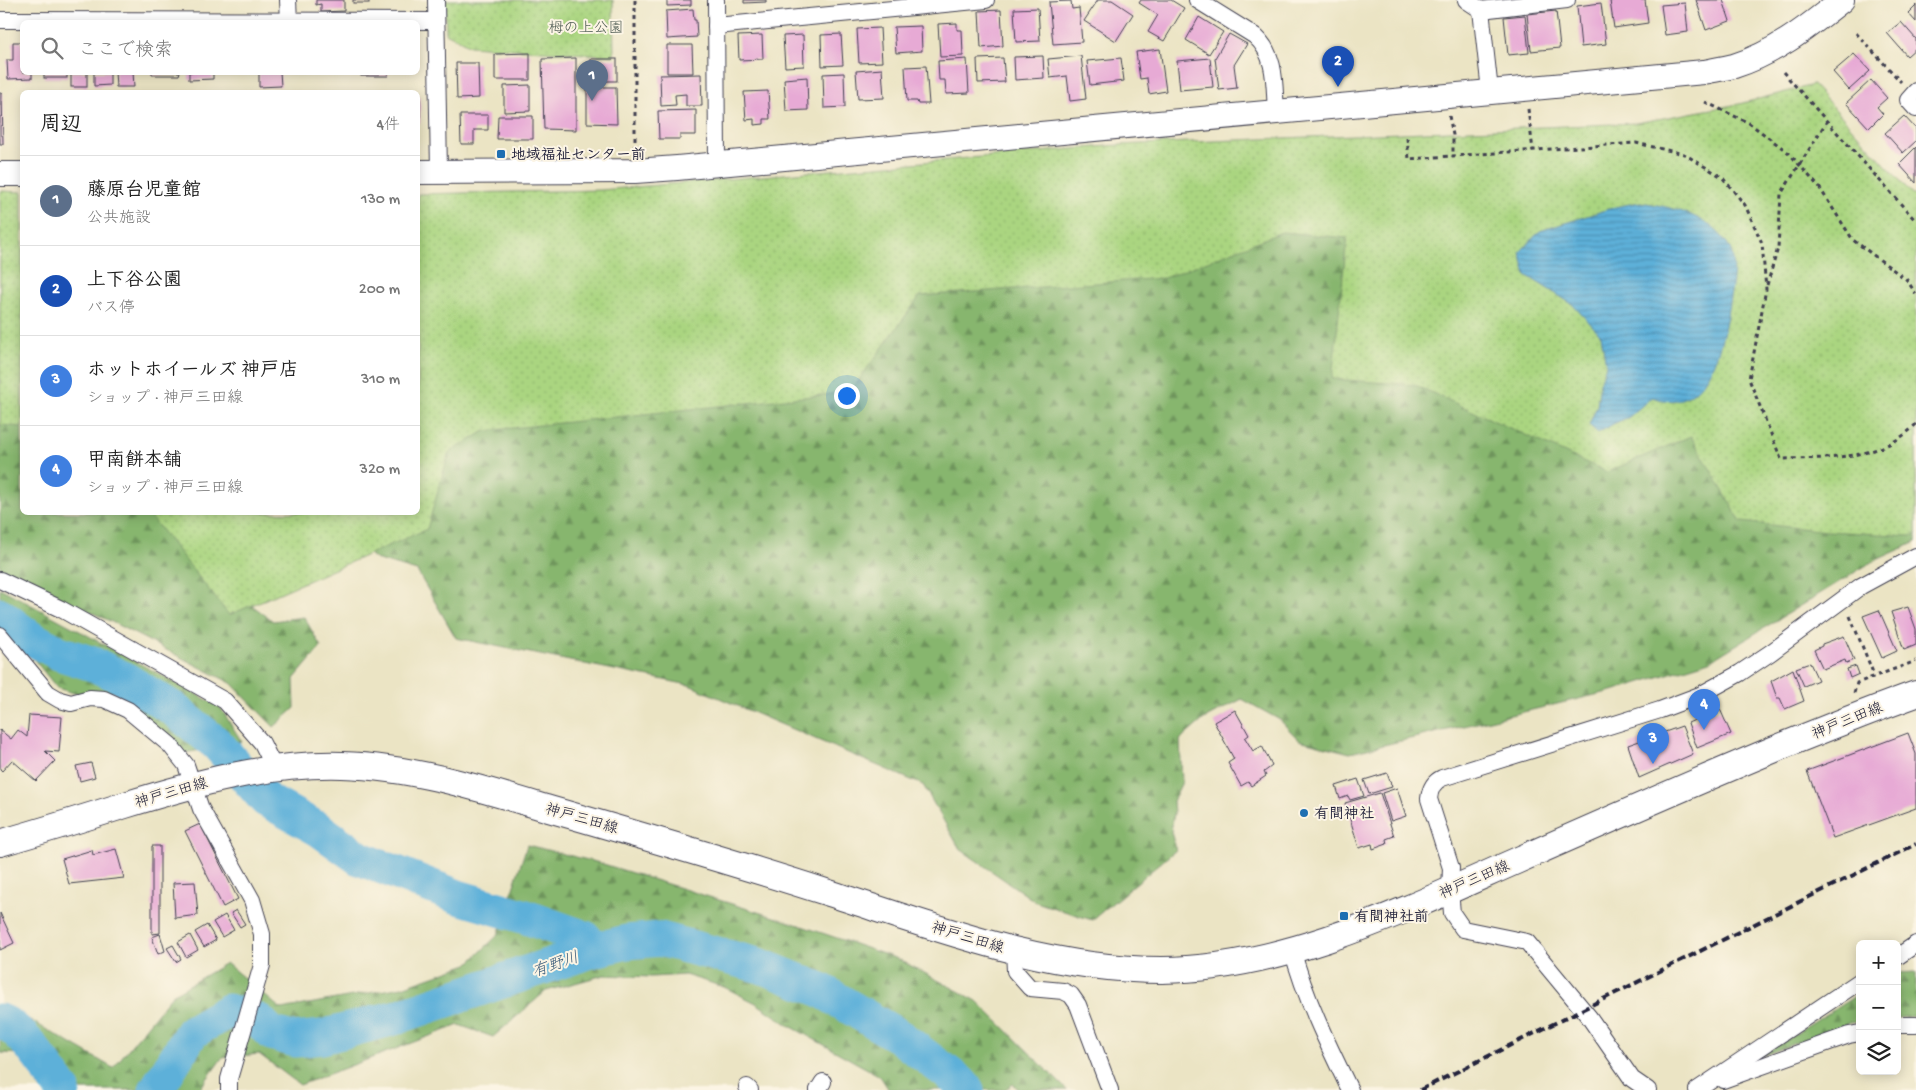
<!DOCTYPE html>
<html lang="ja">
<meta charset="utf-8">
<style>
:root{--surface:#fff;--page:#f6f6f6;--text:#222;--muted:#767676;--line:#e0e0e0;--accent:#0b8043}
body{margin:0;font-family:"Gochi Hand","Klee One",sans-serif;background:var(--page);color:var(--text)}
.controls{position:absolute;right:15px;bottom:15px;display:grid;overflow:hidden;border-radius:8px;box-shadow:0 2px 12px #0003}
.controls button{width:45px;height:45px;display:grid;place-items:center;padding:0;border:0;border-bottom:1px solid var(--line);background:var(--surface);color:var(--text);font:25px sans-serif}
.you{position:absolute;left:846px;top:395px;width:18px;height:18px;margin:-12px;border:4px solid #fff;border-radius:50%;background:#1a73e8;box-shadow:0 0 0 8px #1a73e833}
.badge{display:grid;place-items:center;width:32px;height:32px;border-radius:50%;background:var(--accent);color:#fff;font-size:16px;font-weight:700}
.pin{position:absolute;translate:-50% -41px;filter:drop-shadow(0 1px 2px #0008)}
.pin::after{content:'';position:absolute;top:26px;width:18px;height:15px;background:inherit;clip-path:polygon(0 0,100% 0,50% 100%)}
.list{margin:0;padding:0;list-style:none}
h2{display:flex;justify-content:space-between;align-items:center;height:65px;margin:0;padding:0 20px;font-size:21px}
h2 small{font-size:16px;font-weight:400;color:var(--muted)}
.list li{display:grid;grid-template-columns:32px 1fr auto;gap:15px;align-items:center;box-sizing:border-box;height:90px;padding:0 20px;border-top:1px solid var(--line)}
.list b{display:block;font-size:19px;white-space:nowrap}
.list p{margin:0;font-size:16px;white-space:nowrap;color:var(--muted)}
.list em{font-size:16px;font-style:normal;color:var(--muted)}
.icon{flex:none;width:28px;height:28px;fill:none;stroke:currentColor;stroke-width:2;stroke-linecap:round;stroke-linejoin:round}
.map{position:relative;flex:none;width:1916px;height:1090px;overflow:hidden}
.search{position:absolute;background:var(--surface);box-shadow:0 2px 12px #0003;left:20px;top:20px;width:400px;height:55px;display:flex;align-items:center;gap:12px;box-sizing:border-box;padding:0 18px;border-radius:8px;color:var(--muted);font-size:19px}
.panel{position:absolute;background:var(--surface);box-shadow:0 2px 12px #0003;left:20px;top:90px;width:400px;height:425px;border-radius:8px}
.map>svg:first-child{display:block}
.forest{fill:url(#forest-firs);stroke:#546c54}
.park{fill:url(#park-dots);stroke:#667c5e}
.water{fill:url(#water-rules);stroke:#40698a}
.lines{fill:none;stroke-linecap:round;stroke-linejoin:round}
.river{stroke:#5db0d9;stroke-width:35}
.building{fill:#e7aad5}
.street-casing{stroke:#403f50;stroke-width:18}
.secondary-casing{stroke:#403f50;stroke-width:26}
.primary-casing{stroke:#403f50;stroke-width:28}
.path{stroke:#403f50;stroke-width:3;stroke-dasharray:4 4;stroke-linecap:butt}
.street{stroke:#fff;stroke-width:16}
.secondary{stroke:#fff;stroke-width:24}
.primary{stroke:#fff;stroke-width:26}
.rail{stroke:#22223b;stroke-width:4;stroke-dasharray:8 4;stroke-linecap:butt}
.poi-dot{fill:#1f6fb2;stroke:#fcf5e5;stroke-width:2}
.labels{text-anchor:middle;stroke-width:4;stroke-linejoin:round;paint-order:stroke}
.park-label{font-size:15px;fill:#4b5850;stroke:#fcf5e5}
.poi-label{font-size:15px;font-weight:bold;fill:#22223b;stroke:#fcf5e5;text-anchor:start}
.street-label{font-size:15px;fill:#22223b;stroke:#fcf5e5}
.water-label{font-size:16px;font-style:italic;fill:#3a5b7a;stroke:#fcf5e5}
</style>
<div class="map">
<svg width="1916" height="1090" viewBox="0 0 1916 1090">
<defs>
<pattern id="forest-firs" width="22" height="20" patternUnits="userSpaceOnUse" patternTransform="scale(1.25)"><rect width="22" height="20" fill="#87b66e"/><path d="M5 1l3.5 6h-7zM16 11l3.5 6h-7z" fill="#6e945c"/></pattern>
<pattern id="park-dots" width="8" height="8" patternUnits="userSpaceOnUse" patternTransform="scale(1.25)"><rect width="8" height="8" fill="#aad580"/><path d="M2 2h.1M6 6h.1" fill="none" stroke="#92b770" stroke-width="1.8" stroke-linecap="round"/></pattern>
<pattern id="water-rules" width="6" height="5" patternUnits="userSpaceOnUse" patternTransform="scale(1.25)"><rect width="6" height="5" fill="#5db0d9"/><path d="M0 2.5h6" fill="none" stroke="#4c8fb1"/></pattern>
</defs>
<rect width="100%" height="100%" fill="#fcf5e5"/>
<filter id="ink" filterUnits="userSpaceOnUse"><feTurbulence type="fractalNoise" baseFrequency=".02" numOctaves="2"/><feDisplacementMap in="SourceGraphic" scale="10" xChannelSelector="R" yChannelSelector="G"/><feConvolveMatrix kernelMatrix="1 2 1 2 8 2 1 2 1" color-interpolation-filters="sRGB"/></filter>
<filter id="wash" filterUnits="userSpaceOnUse"><feTurbulence type="fractalNoise" baseFrequency=".0096" numOctaves="4" result="noise"/><feDisplacementMap in="SourceGraphic" scale="20" xChannelSelector="R" yChannelSelector="G"/><feGaussianBlur stdDeviation="1.12" result="paint"/><feColorMatrix in="noise" values="0 0 0 0 0 0 0 0 0 0 0 0 0 0 0 0 0 1.4 0 .05"/><feComposite in="paint" operator="in"/></filter>
<g filter="url(#wash)">
<rect width="100%" height="100%" fill="#ebe4c4"/>
<g class="forest">
<path d="M1281,199L1916,413V542L1870,563L1710,661L1612,691L1350,753L1299,740L1280,720L1242,699L1204,719L1180,740L1182,782L1173,801L1174,813L1171,832L1176,850L1092,920L1036,902L960,849L923,785L689,685L456,638L417,571L375,559L350,538L418,512L450,431L842,291Z"/>
<path d="M22,250V512L201,513L237,594L273,621L304,617L321,647L294,679L295,708L274,727L231,683L102,617L0,573V252Z"/>
<path d="M0,588L220,707L242,742L185,753L114,692L77,694L57,688L28,652L40,626L0,599Z"/>
<path d="M527,845L600,863L793,923L898,959L977,1001L1067,1090H1019L1013,1084L1004,1090H889L880,1076L790,1026L756,1003L724,987L685,975L651,977L604,975L546,991L493,1037L459,1025L300,1085L259,1054L222,1058L199,1090H41L23,1054L0,1053V1010L30,1020L113,1068L172,995L226,963L281,1009L402,987L468,964L498,935Z"/>
<path d="M1916,972V1016L1897,1018V973Z"/>
<path d="M1860,993V1022L1849,1023L1759,1057Z"/>
</g>
<g class="park">
<path d="M445,0H613L614,56L470,46L446,33Z"/>
<path d="M1813,85L1916,198V534L1910,536L1828,531L1741,522L1691,436L1607,472L1415,385L1332,379L1347,238L1282,232L1164,278L920,296L850,392L485,431L449,453L427,529L229,615L148,513L418,512V194L601,190L1119,145L1636,123L1739,104Z"/>
<path d="M0,191L22,192V427L0,425Z"/>
</g>
<path class="water" d="M1640,202C1671,207 1708,215 1727,243C1739,261 1732,284 1729,303C1723,341 1709,418 1652,397L1629,417L1613,424L1598,433L1589,425L1597,406L1600,383L1606,365L1601,335L1572,304L1526,275L1520,252L1540,231L1615,207Z"/>
<g class="lines">
<g class="river">
<path d="M0,615L29,637L59,653L93,664L123,678L172,708L217,744L266,800L320,830L359,858L458,897L526,917L585,938L594,950"/>
<path d="M0,1021C20,1025 50,1073 63,1090"/>
<path d="M156,1090L192,1032L228,1011L259,1021L271,1033L295,1040L322,1037L394,1018L594,950L627,942L660,939L761,966L821,990L900,1037L960,1082L967,1090"/>
</g>
</g>
<g id="blocks">
<g class="building">
<path d="M316,0H344V11L321,12V4L316,5Z"/>
<rect x="353" y="0" width="16" height="3"/>
<path d="M667,0H691V5L667,6Z"/>
<path d="M744,0H766V2L744,3Z"/>
<path d="M1098,0H1112L1133,14L1116,41L1084,21Z"/>
<path d="M1141,0H1171L1184,8L1164,41L1148,32L1158,15L1139,3Z"/>
<path d="M1617,0H1645L1648,23L1614,28L1610,1Z"/>
<path d="M1696,0H1723L1730,21L1706,30Z"/>
<path d="M1071,1L1072,9L1079,8L1082,42L1053,44L1049,2Z"/>
<path d="M1601,3L1606,44L1581,47L1577,6Z"/>
<path d="M1685,3L1688,32L1665,35L1661,5Z"/>
<path d="M1916,5V22L1908,13Z"/>
<path d="M1038,8L1040,41L1016,42L1014,9Z"/>
<path d="M693,9L694,20H696L697,37L667,39L666,11Z"/>
<path d="M1001,10L1003,46L981,48L979,11Z"/>
<path d="M1556,11L1560,48L1531,51L1527,14Z"/>
<path d="M1525,15L1529,53L1508,55L1504,17Z"/>
<path d="M1199,17L1223,32L1209,54L1186,40Z"/>
<path d="M1901,22L1916,39V48L1907,56L1887,33Z"/>
<path d="M957,23V30H962L963,56L940,57L938,24Z"/>
<path d="M921,26L922,51L896,53L894,27Z"/>
<path d="M880,28L882,62L859,63L857,29Z"/>
<path d="M841,34L843,65L822,66L821,35Z"/>
<path d="M1229,34L1247,44L1234,65L1237,88L1219,90L1215,58Z"/>
<path d="M762,35L763,59L739,60L738,36Z"/>
<path d="M803,35L804,66L785,67L783,36Z"/>
<path d="M13,42H22V72H32V78L8,79L7,60H13Z"/>
<path d="M667,45H692L693,73H667Z"/>
<path d="M1160,49L1166,91L1149,94L1147,78L1140,79L1136,52Z"/>
<path d="M530,53V80H495V54Z"/>
<path d="M1854,54L1870,71L1849,90L1833,72Z"/>
<path d="M1043,56L1044,78L1015,80L1014,57Z"/>
<path d="M1081,56L1086,99L1070,101L1067,76L1050,78L1048,59Z"/>
<path d="M576,58V130L544,129L542,59Z"/>
<path d="M1003,58L1005,82L978,83L977,59Z"/>
<path d="M1121,58L1124,81L1090,85L1087,61Z"/>
<path d="M1210,58L1213,87L1180,90L1177,61Z"/>
<rect x="591" y="59" width="26" height="22"/>
<path d="M967,59L969,93L946,94L945,80H939L938,61Z"/>
<path d="M456,63H478L479,98L457,99Z"/>
<path d="M926,66L929,104H918L917,101H907L905,67Z"/>
<path d="M882,69L884,98L858,99L856,71Z"/>
<rect x="44" y="72" width="23" height="6"/>
<rect x="71" y="72" width="16" height="15"/>
<path d="M94,72H110V85L94,86Z"/>
<path d="M115,72H133L134,87H116Z"/>
<path d="M152,72H180L179,75H152Z"/>
<path d="M189,72H213V79L189,80Z"/>
<path d="M259,72H280L281,86L259,87Z"/>
<rect x="361" y="72" width="27" height="4"/>
<path d="M844,73L845,107L824,108L823,74Z"/>
<path d="M701,74L702,106H686V94L675,95L676,105L661,106L660,75Z"/>
<path d="M807,77L808,110L786,111L784,79Z"/>
<path d="M1871,80L1887,98L1877,107L1883,114L1869,128L1846,103Z"/>
<path d="M530,85V111L504,112V86Z"/>
<path d="M587,87H616L617,124L587,123Z"/>
<path d="M768,91L770,119H764V124L754,125V119L746,120L744,92Z"/>
<path d="M0,93H2L3,144H0Z"/>
<rect x="418" y="97" width="2" height="26"/>
<path d="M696,110V135H680V139H659L658,111Z"/>
<path d="M460,115H488V130H474V144H461Z"/>
<path d="M498,116H533V139H497Z"/>
<path d="M1904,116L1916,129V141L1903,153L1885,133Z"/>
<path d="M1916,147V183L1899,164Z"/>
<path d="M1908,607L1916,629V645L1904,650L1891,612Z"/>
<path d="M1879,610L1897,651L1882,658L1863,616Z"/>
<path d="M1844,636L1854,660L1846,663L1845,660L1823,669L1814,650L1822,646V644Z"/>
<path d="M1810,663L1818,680L1804,686L1796,668Z"/>
<path d="M1856,666L1859,674L1850,678L1847,669Z"/>
<path d="M1793,669L1804,701L1785,709L1780,698H1777L1771,681Z"/>
<path d="M1720,709L1731,734L1697,748L1688,723Z"/>
<path d="M1235,710L1249,735L1245,738L1253,751L1262,746L1272,766L1264,772L1266,776L1251,786L1248,782L1241,786L1228,763L1234,759L1214,722Z"/>
<path d="M29,715L62,717L59,752L45,751L55,761L36,781L12,760L2,771L0,769V730L11,739L18,730L27,737Z"/>
<path d="M1682,726L1693,754L1639,778L1628,745Z"/>
<path d="M1908,733L1916,754V808L1833,838L1807,771Z"/>
<path d="M91,763L95,777L80,781L76,766Z"/>
<path d="M1387,773L1392,787L1369,794L1364,780Z"/>
<path d="M1358,779L1364,796L1350,800L1348,796L1340,799L1336,786Z"/>
<path d="M1397,788L1406,816L1391,821L1382,793Z"/>
<path d="M1380,793L1394,836L1386,839L1387,844L1373,849L1372,844L1359,848L1345,803Z"/>
<path d="M200,824L238,899L223,907L185,831Z"/>
<path d="M152,846H160V933L152,934Z"/>
<path d="M116,849L124,878L69,884L62,859L92,850L93,855Z"/>
<path d="M195,882L198,915L175,918L173,883Z"/>
<path d="M236,910L245,924L240,927L231,913Z"/>
<path d="M0,913L14,943L0,950Z"/>
<path d="M225,915L234,930L222,937L213,922Z"/>
<path d="M207,925L216,940L204,947L195,932Z"/>
<path d="M160,934L165,951L158,954L152,937Z"/>
<path d="M190,935L198,950L186,957L178,942Z"/>
<path d="M173,945L181,959L176,962L167,948Z"/>
</g>
</g>
</g>
<g filter="url(#ink)">
<use href="#blocks" fill-opacity="0" stroke="#403f50" stroke-width="1"/>
<g class="lines">
<defs>
<g id="street">
<path d="M288,0L289,21"/>
<path d="M436,0L439,172"/>
<path d="M716,0L717,164"/>
<path d="M1197,0L1255,36C1277,56 1274,85 1276,113"/>
<path d="M1466,0L1481,10L1490,91"/>
<path d="M1481,10L1567,0"/>
<path d="M0,20L436,21"/>
<path d="M716,26L986,0"/>
<path d="M1916,91L1908,100L1916,109"/>
<path d="M0,580L61,609L225,701L262,743L275,769"/>
<path d="M0,635L48,693L60,700L71,703L90,698L104,699L128,710L170,745L186,765L201,809L252,900L262,934V965L229,1079V1090"/>
<path d="M1292,949C1305,998 1328,1045 1350,1090"/>
<path d="M1014,951L1015,971L1030,988L1063,991L1071,995L1078,1005L1110,1090"/>
<path d="M1897,957L1916,944"/>
<path d="M1897,1025H1916"/>
<path d="M1723,1080L1849,1035L1860,1033"/>
<path d="M747,1087L750,1090"/>
<path d="M818,1090L823,1082"/>
<path d="M1648,1090L1632,1079L1589,1017L1527,942L1463,929L1452,913L1450,890L1451,868L1429,799C1430,789 1433,782 1442,778L1660,710L1700,695L1740,673L1770,653L1861,586L1916,556"/>
<path d="M1697,1090L1860,981"/>
</g>
<g id="secondary">
<path d="M418,172L635,171L677,168L1704,72C1714,70 1725,68 1734,66C1776,53 1809,26 1842,0"/>
<path d="M0,174H22"/>
</g>
<path id="primary" d="M0,843C42,831 84,818 125,805C196,783 268,763 342,765C413,767 482,789 549,809C643,836 736,863 829,893C938,928 1046,970 1162,970C1285,969 1405,910 1516,861C1602,823 1688,785 1775,749C1822,730 1868,711 1916,694"/>
</defs>
<use href="#street" class="street-casing"/>
<use href="#secondary" class="secondary-casing"/>
<use href="#primary" class="primary-casing"/>
<g class="path">
<path d="M635,0V152"/>
<path d="M1856,33L1901,82"/>
<path d="M1783,72L1916,221"/>
<path d="M1705,102L1749,123L1789,153L1819,187L1853,240L1907,280L1916,294"/>
<path d="M1528,109L1533,151"/>
<path d="M1449,116L1453,135V157"/>
<path d="M1407,138L1409,159L1636,143L1684,154L1722,177L1745,205L1762,243L1766,289L1749,379L1781,459C1828,458 1882,461 1916,424"/>
<path d="M1767,285L1778,248L1781,194L1827,121"/>
<path d="M1850,616L1874,675"/>
<path d="M1854,693L1857,683L1916,661"/>
<path d="M1744,925L1747,930"/>
</g>
<use href="#street" class="street"/>
<use href="#secondary" class="secondary"/>
<use href="#primary" class="primary"/>
<path class="rail" d="M1420,1090L1916,844"/>
</g>
</g>
<g class="poi-dot">
<rect x="496" y="149" width="10" height="10" rx="2.5"/>
<circle cx="1304" cy="813" r="5"/>
<rect x="1339" y="911" width="10" height="10" rx="2.5"/>
</g>
<g class="labels">
<g class="park-label">
<text x="586" y="32">栂の上公園</text>
</g>
<g class="poi-label">
<text x="511" y="159">地域福祉センター前</text>
<text x="1314" y="818">有間神社</text>
<text x="1354" y="921">有間神社前</text>
</g>
<g class="street-label">
<text transform="translate(1847 720) rotate(-22)" y="5">神戸三田線</text>
<text transform="translate(171 792) rotate(-16)" y="5">神戸三田線</text>
<text transform="translate(582 818) rotate(16)" y="5">神戸三田線</text>
<text transform="translate(1474 879) rotate(-23)" y="5">神戸三田線</text>
<text transform="translate(968 937) rotate(17)" y="5">神戸三田線</text>
</g>
<g class="water-label">
<text transform="translate(555 963) rotate(-19)" y="6">有野川</text>
</g>
</g>
</svg>
<div class="controls">
<button>+</button>
<button>−</button>
<button><svg class="icon" aria-label="layers" viewBox="0 0 24 24"><path d="M12 4l9 5-9 5-9-5zM3 14l9 5 9-5"/></svg></button>
</div>
<div class="you"></div>
<div class="pin badge" style="left:592px;top:101px;background:#5c6f8a">1</div>
<div class="pin badge" style="left:1338px;top:87px;background:#1a4fb4">2</div>
<div class="pin badge" style="left:1653px;top:764px;background:#3f7fe0">3</div>
<div class="pin badge" style="left:1704px;top:730px;background:#3f7fe0">4</div>
<div class="search"><svg class="icon" aria-label="search" viewBox="0 0 24 24"><circle cx="10" cy="10" r="6"/><path d="M15 15l6 6"/></svg>ここで検索</div>
<section class="panel">
<h2>周辺<small>4件</small></h2>
<ul class="list">
<li><span class="badge" style="background:#5c6f8a">1</span><div><b>藤原台児童館</b><p>公共施設</p></div><em>130 m</em></li>
<li><span class="badge" style="background:#1a4fb4">2</span><div><b>上下谷公園</b><p>バス停</p></div><em>200 m</em></li>
<li><span class="badge" style="background:#3f7fe0">3</span><div><b>ホットホイールズ 神戸店</b><p>ショップ · 神戸三田線</p></div><em>310 m</em></li>
<li><span class="badge" style="background:#3f7fe0">4</span><div><b>甲南餅本舗</b><p>ショップ · 神戸三田線</p></div><em>320 m</em></li>
</ul>
</section>
</div>
